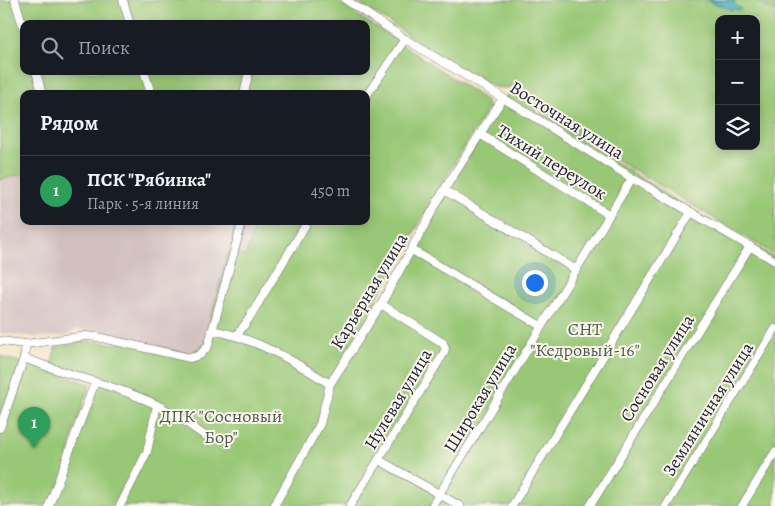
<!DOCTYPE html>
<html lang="ru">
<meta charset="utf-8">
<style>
:root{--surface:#171b24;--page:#242831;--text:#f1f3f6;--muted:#9ea1a6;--line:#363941;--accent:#ea580c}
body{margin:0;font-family:Alegreya,serif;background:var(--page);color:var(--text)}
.controls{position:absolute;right:15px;top:15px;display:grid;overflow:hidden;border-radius:10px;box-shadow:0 2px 12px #0003}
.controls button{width:45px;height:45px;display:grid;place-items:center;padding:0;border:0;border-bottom:1px solid var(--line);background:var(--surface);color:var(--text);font:25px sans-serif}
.you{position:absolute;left:534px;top:282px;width:18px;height:18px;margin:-12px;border:4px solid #fff;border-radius:50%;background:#1a73e8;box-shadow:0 0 0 8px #1a73e833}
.badge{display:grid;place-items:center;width:32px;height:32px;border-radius:50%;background:var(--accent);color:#fff;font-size:16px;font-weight:700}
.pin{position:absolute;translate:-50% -41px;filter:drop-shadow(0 1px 2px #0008)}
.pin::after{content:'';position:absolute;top:26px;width:18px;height:15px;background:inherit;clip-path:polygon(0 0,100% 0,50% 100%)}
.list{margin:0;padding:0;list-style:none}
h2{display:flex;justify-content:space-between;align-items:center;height:65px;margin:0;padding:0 20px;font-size:21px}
h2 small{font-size:16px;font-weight:400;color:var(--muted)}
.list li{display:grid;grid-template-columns:32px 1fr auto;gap:15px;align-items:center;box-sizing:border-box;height:70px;padding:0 20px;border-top:1px solid var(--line)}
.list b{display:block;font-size:19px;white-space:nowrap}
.list p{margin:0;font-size:16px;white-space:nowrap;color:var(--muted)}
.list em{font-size:16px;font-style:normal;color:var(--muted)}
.icon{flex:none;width:28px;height:28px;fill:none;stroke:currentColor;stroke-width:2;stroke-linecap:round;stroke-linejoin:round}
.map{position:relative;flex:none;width:775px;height:506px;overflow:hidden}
.search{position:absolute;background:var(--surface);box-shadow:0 2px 12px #0003;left:20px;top:20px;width:350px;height:55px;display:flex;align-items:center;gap:12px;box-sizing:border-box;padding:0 18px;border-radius:10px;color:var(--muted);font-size:19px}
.panel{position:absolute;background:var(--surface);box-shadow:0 2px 12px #0003;left:20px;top:90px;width:350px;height:135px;border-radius:10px}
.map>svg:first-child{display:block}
.industrial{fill:#d2bfc0}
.green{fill:#98c775;stroke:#5d7458;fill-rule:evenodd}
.forest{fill:#7aac66;stroke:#4e6750}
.water{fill:#3aaab6;stroke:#2e6678}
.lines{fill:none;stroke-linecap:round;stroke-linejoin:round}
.minor-casing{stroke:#6b666c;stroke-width:9}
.minor{stroke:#fff;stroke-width:8}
.labels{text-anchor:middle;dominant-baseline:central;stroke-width:4;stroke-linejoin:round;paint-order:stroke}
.street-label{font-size:18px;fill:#22223b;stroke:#fbf7ec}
.park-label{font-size:18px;fill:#4b5c4f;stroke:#fbf7ec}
</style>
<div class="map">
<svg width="775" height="506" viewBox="0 0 775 506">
<rect width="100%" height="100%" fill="#fbf7ec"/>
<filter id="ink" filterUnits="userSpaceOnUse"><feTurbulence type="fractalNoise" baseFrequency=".02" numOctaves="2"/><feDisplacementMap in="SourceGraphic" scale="10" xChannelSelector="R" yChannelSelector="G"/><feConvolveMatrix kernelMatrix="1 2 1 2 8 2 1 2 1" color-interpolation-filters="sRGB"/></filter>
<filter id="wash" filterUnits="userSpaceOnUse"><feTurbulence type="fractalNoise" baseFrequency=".0096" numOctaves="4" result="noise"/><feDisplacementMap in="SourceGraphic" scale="20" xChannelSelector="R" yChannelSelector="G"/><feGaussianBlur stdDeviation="1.12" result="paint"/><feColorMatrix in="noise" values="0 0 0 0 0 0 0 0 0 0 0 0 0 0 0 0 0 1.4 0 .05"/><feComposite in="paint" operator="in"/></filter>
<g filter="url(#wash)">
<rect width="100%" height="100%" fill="#f3e3c8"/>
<path class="industrial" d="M24,173V221H256L246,257L228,253L204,344L190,354L77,329L66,336L37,337L0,333V180Z"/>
<path class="green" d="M0,0H335L487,101L488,109L444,180L373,305L382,310L441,202L506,96L516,87L537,99L535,112L690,209L775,258V506H0V356L90,384L75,427L65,472L83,426L99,380L52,366L55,348L88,341L118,344L121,338L190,354L204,344L228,253L246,256L256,221H366V94H24V173L0,180ZM24,24H366V71H24Z
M354,0H775V255L541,114L542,100L517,83L508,88L494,87L416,42L404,32ZM719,19H756V146H719Z"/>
<path class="forest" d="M754,0H775V12Z"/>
<path class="water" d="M706,0H734L736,6L740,7L741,10L739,11L735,9L731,10Z"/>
</g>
<g filter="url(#ink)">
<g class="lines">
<g class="minor-casing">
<path id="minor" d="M15,0L24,30
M123,0L130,24
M346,0L405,39L503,98L632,178L775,261
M36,71L42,94
M144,71L151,94
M244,94L249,71
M366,99L367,95L405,39
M480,134L608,214
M444,190L575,269
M412,250L541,326
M212,330C257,339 292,360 330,384
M237,335L248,320L308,221
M0,341L26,344L86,336L97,337L190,358L200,355L208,346L241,226
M24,358C69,376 116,385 159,406C175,414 189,425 204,435
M0,428L24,358L26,344
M379,460L460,506
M49,506L95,382
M120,506L147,452L157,405
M274,506L320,424L330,384L381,304L444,190L503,98
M350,506L444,353L445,348L443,343L381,304
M432,506L632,178
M512,506L691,212
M590,506L750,246
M666,506L775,329
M742,506L775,452"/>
</g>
<use href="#minor" class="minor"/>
</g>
</g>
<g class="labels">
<g class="street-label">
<text transform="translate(567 120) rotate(32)">Восточная улица</text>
<text transform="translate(552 162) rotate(32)">Тихий переулок</text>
<text transform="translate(369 291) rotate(-59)">Карьерная улица</text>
<text transform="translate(657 368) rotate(-58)">Сосновая улица</text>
<text transform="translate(480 398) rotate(-59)">Широкая улица</text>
<text transform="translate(398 399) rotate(-59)">Нулевая улица</text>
<text transform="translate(708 409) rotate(-58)">Земляничная улица</text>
</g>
<g class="park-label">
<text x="585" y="329">СНТ<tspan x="585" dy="21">"Кедровый-16"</tspan></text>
<text x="221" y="416">ДПК "Сосновый<tspan x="221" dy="21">Бор"</tspan></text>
</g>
</g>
</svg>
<div class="controls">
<button>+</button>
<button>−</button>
<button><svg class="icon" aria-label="layers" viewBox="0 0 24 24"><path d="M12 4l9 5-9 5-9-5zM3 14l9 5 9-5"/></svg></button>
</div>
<div class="you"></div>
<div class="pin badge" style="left:34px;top:448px;background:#2e9e5b">1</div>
<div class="search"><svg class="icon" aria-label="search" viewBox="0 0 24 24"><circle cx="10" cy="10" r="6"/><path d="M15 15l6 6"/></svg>Поиск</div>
<section class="panel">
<h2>Рядом<small></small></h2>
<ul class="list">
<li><span class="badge" style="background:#2e9e5b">1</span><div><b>ПСК &quot;Рябинка&quot;</b><p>Парк · 5-я линия</p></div><em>450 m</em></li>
</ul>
</section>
</div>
